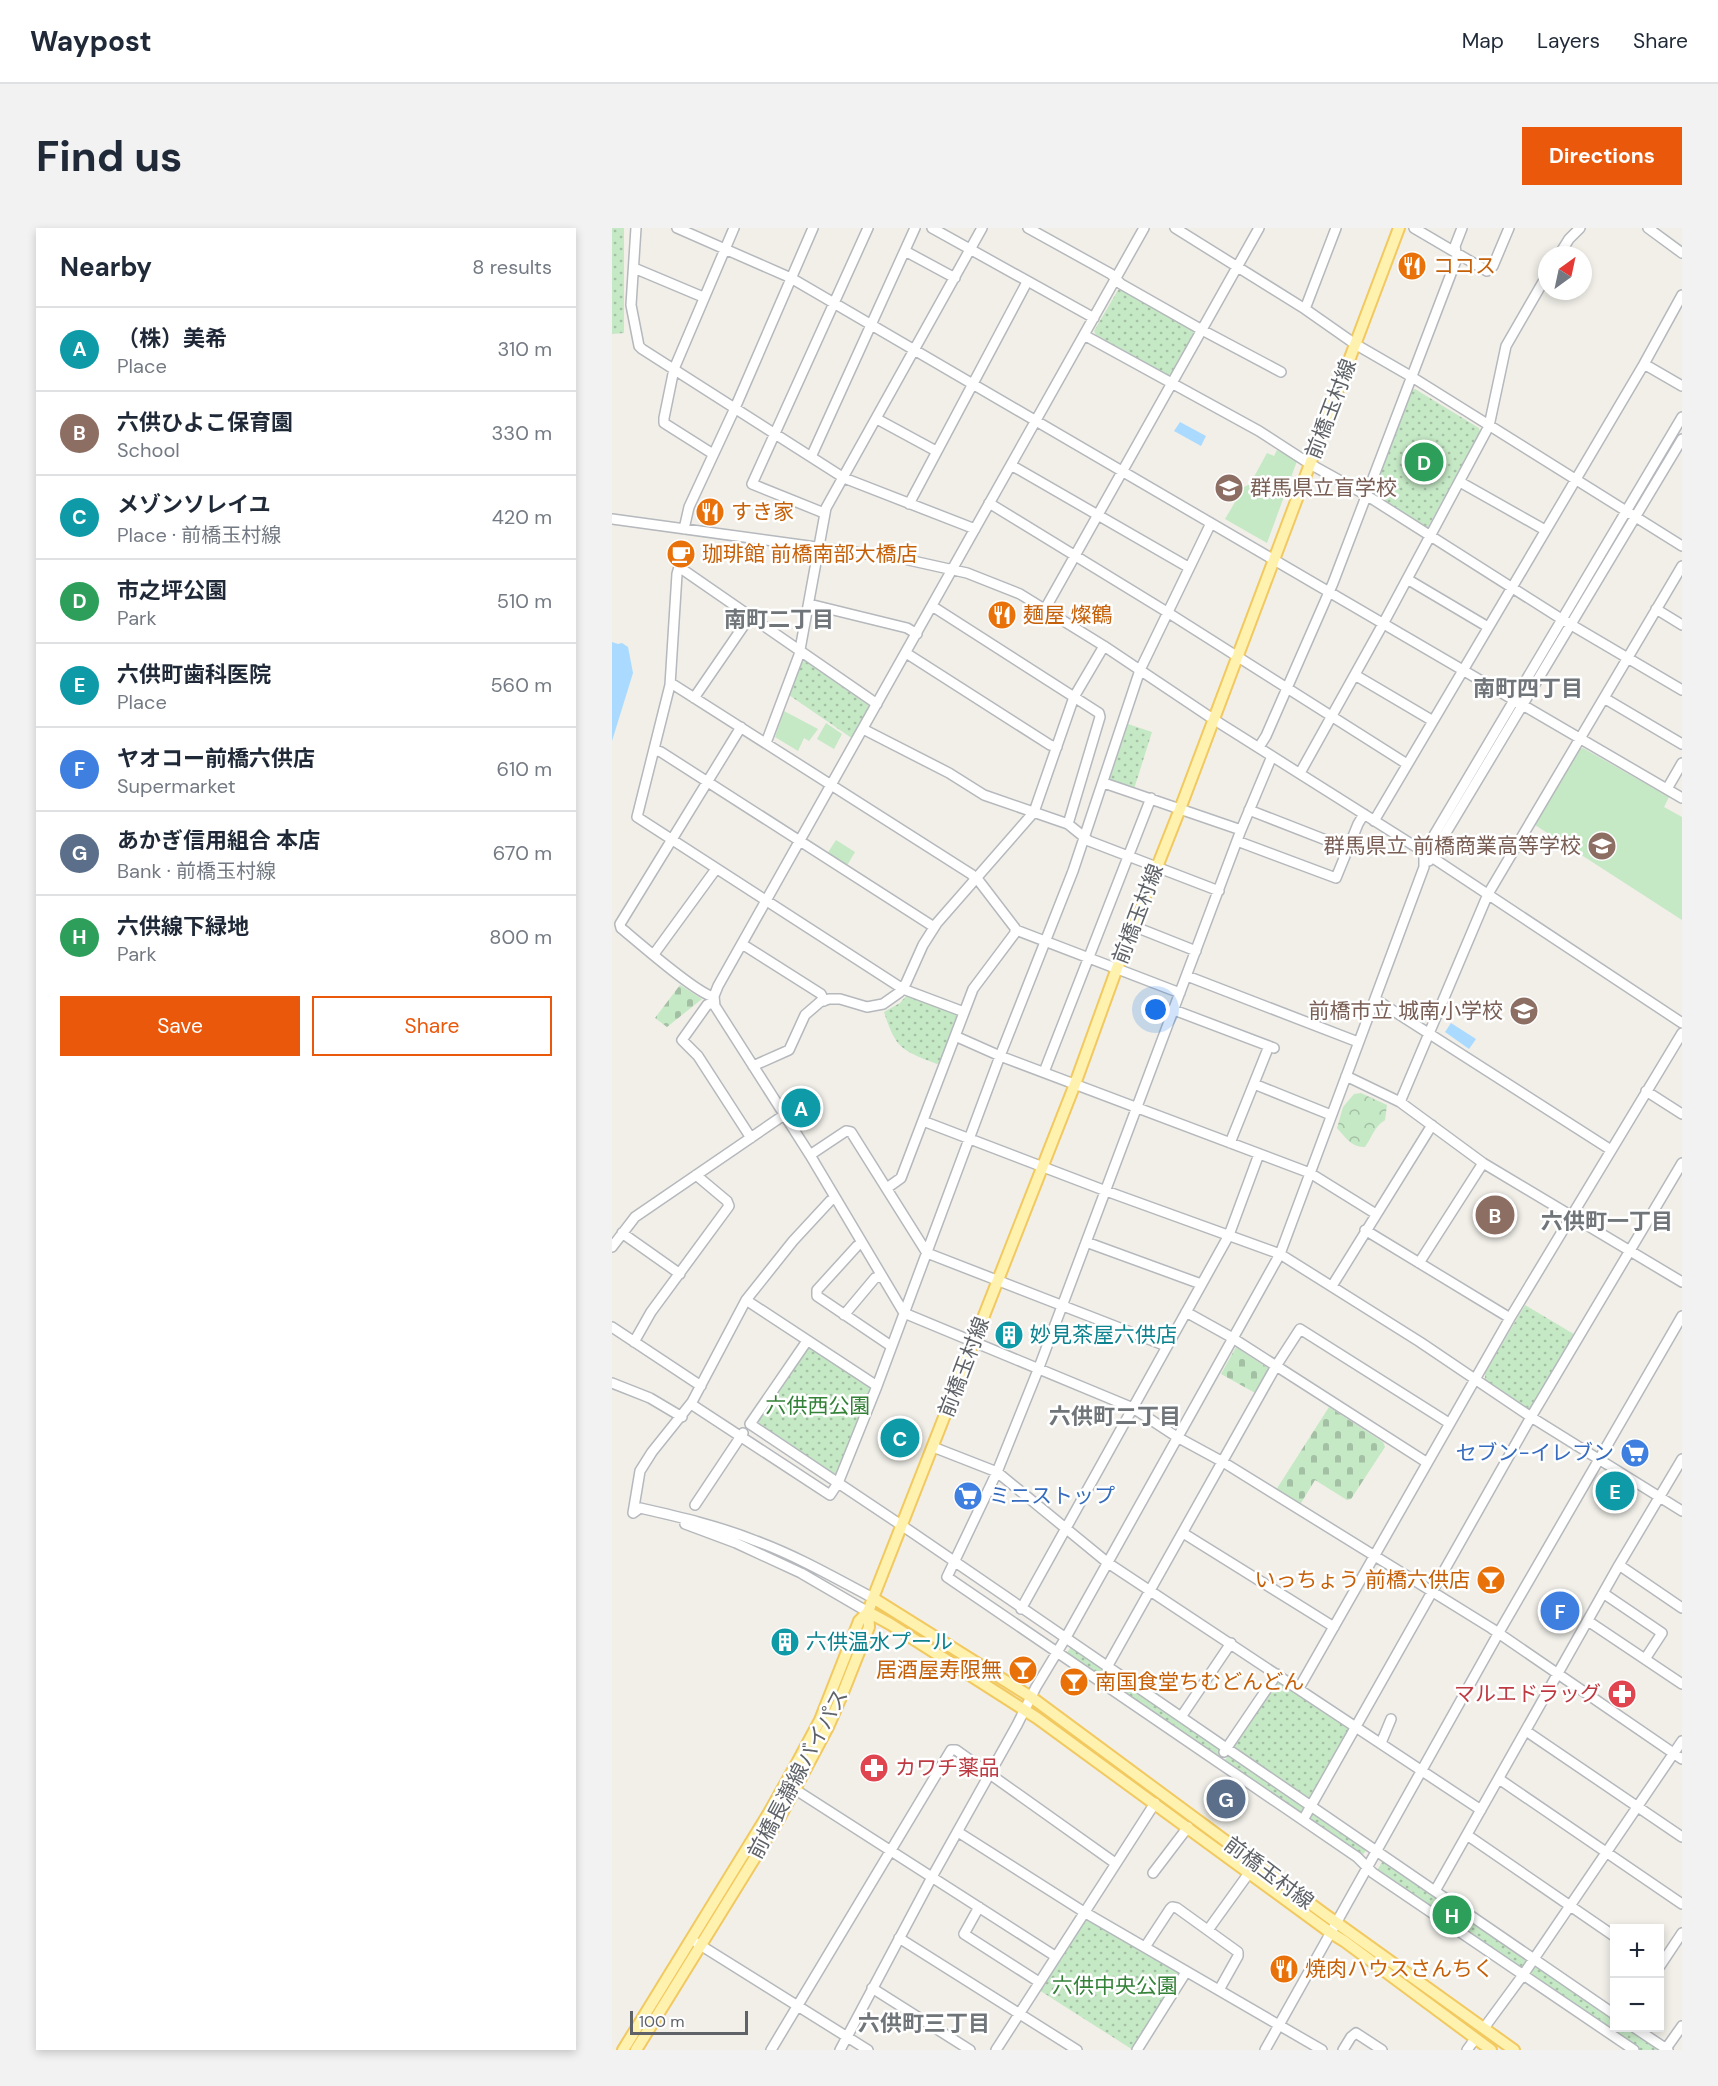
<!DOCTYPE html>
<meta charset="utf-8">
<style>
:root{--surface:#fff;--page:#f2f2f3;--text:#1f2937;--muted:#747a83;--line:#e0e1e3;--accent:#ea580c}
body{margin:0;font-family:"DM Sans","Noto Sans JP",sans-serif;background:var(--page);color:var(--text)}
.controls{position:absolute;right:18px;bottom:18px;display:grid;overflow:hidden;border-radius:0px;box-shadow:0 3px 9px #0003}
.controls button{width:54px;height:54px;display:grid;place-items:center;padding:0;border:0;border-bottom:2px solid var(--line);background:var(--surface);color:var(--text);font:30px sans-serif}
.compass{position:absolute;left:926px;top:18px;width:54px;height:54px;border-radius:50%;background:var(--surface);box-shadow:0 3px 9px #0003;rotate:33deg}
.scale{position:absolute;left:18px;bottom:15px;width:118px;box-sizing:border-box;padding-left:6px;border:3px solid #5f6368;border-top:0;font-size:16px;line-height:21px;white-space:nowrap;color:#5f6368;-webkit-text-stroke:4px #fff;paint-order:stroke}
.you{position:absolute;left:544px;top:782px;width:21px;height:21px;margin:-15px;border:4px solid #fff;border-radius:50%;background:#1a73e8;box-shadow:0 0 0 9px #1a73e833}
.badge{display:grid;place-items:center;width:39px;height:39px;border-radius:50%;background:var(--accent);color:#fff;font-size:20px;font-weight:700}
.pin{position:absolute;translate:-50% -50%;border:3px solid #fff;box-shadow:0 2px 6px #0006}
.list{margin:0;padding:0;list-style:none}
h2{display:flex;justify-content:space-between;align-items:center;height:78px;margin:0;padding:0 24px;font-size:26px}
h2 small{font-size:20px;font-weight:400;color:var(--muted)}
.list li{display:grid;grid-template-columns:39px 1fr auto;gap:18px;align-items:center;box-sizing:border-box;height:84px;padding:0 24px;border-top:2px solid var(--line)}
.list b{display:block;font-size:22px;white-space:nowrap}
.list p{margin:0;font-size:20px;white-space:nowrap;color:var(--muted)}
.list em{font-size:20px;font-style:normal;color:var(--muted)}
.actions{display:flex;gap:12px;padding:18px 24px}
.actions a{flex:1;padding:14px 0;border:2px solid var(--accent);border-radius:0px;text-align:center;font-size:21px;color:var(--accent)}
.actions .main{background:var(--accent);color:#fff}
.map{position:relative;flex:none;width:1070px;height:1822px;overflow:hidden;border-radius:0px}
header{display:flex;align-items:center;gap:36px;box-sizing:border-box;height:84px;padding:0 30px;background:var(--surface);border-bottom:2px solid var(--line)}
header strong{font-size:28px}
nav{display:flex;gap:33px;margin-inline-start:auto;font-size:21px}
.intro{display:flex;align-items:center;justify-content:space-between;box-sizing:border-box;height:144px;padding:0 36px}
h1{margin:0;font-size:42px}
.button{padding:15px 27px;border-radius:0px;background:var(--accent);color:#fff;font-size:21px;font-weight:700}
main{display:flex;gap:36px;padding:0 36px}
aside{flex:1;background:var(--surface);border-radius:0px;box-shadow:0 3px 9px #0003}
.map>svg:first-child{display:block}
.forest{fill:url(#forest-crowns)}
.cemetery{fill:url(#cemetery-stones)}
.park{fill:url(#park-dots)}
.garden{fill:#c5e8c5}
.water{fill:#aadaff}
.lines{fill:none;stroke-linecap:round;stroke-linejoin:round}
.minor-casing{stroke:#b5b8bc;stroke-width:12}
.major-casing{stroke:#f2c960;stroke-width:14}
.minor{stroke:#fff;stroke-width:9}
.major{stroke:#fff2af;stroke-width:10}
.labels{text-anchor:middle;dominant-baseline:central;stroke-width:5;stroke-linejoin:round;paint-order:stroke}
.food-label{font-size:21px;fill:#c56008;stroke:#fff;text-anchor:start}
.street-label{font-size:21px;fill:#5f6368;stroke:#fff}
.education-label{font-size:21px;fill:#785e54;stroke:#fff;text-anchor:end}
.culture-label{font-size:21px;fill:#0d838f;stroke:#fff;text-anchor:start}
.park-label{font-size:21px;fill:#348238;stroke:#fff}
.shop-label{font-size:21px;fill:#366cbe;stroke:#fff;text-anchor:end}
.health-label{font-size:21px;fill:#be3a42;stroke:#fff;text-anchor:end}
.neighbourhood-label{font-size:22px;font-weight:bold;fill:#70757a;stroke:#fff}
</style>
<header>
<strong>Waypost</strong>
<nav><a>Map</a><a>Layers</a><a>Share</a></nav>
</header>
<div class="intro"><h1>Find us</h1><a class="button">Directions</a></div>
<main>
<aside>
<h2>Nearby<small>8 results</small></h2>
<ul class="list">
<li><span class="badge" style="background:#0f9aa8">A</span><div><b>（株）美希</b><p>Place</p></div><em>310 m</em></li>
<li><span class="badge" style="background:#8d6e63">B</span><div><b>六供ひよこ保育園</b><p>School</p></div><em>330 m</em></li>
<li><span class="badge" style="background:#0f9aa8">C</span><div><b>メゾンソレイユ</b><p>Place · 前橋玉村線</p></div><em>420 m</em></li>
<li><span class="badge" style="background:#2e9e5b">D</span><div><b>市之坪公園</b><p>Park</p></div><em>510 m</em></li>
<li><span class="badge" style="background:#0f9aa8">E</span><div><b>六供町歯科医院</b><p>Place</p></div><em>560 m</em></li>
<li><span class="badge" style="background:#3f7fe0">F</span><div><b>ヤオコー前橋六供店</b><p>Supermarket</p></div><em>610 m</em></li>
<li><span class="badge" style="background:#5c6f8a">G</span><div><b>あかぎ信用組合 本店</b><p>Bank · 前橋玉村線</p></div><em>670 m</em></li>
<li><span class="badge" style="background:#2e9e5b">H</span><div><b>六供線下緑地</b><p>Park</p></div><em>800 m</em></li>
</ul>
<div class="actions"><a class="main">Save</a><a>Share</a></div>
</aside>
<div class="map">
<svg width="1070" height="1822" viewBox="0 0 1070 1822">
<defs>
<pattern id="forest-crowns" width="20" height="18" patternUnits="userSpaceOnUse" patternTransform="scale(1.5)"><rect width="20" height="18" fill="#c5e8c5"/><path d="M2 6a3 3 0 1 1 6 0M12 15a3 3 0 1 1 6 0" fill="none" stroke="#a3c0a4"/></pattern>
<pattern id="cemetery-stones" width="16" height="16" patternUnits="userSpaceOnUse" patternTransform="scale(1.5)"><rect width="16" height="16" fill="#c5e8c5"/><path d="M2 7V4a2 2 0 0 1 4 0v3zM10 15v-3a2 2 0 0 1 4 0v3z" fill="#a3c0a4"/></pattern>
<pattern id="park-dots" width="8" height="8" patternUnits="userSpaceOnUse" patternTransform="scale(1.5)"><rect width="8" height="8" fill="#c5e8c5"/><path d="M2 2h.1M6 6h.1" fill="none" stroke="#a3c0a4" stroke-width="1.8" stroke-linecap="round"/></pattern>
</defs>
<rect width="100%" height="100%" fill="#f1efe8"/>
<path class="forest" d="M749,865L775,877L773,892C761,900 761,908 753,919C740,920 733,909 725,900L731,879L742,866Z"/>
<path class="cemetery" d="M68,757L90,771L55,799L43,790Z
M624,1119L656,1140V1145L645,1166L609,1146Z
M717,1179L771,1214L773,1219L739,1271L735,1272L703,1252L689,1275L686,1276L664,1262Z"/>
<path class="park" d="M0,0H12V105L0,106Z
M506,62H511L581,102L582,106L561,146L556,147L484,107L482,103Z
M803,161L867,200L868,204L816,299L812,300L762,269L760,265L800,162Z
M193,433L256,477L258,481L241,511L177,467L189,434Z
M516,496L540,504L522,561L497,553Z
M296,766L345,785L346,788L329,834L325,836C289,822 284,821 272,784L288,775Z
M913,1077L965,1108L922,1181L918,1182L873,1153V1145Z
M194,1119H199L257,1158L258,1163L227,1244L222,1246L147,1195L146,1190Z
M459,1419L609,1521L607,1528H604L454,1426Z
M664,1455H669L736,1500L737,1505L700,1570L696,1572L622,1521V1517Z
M616,1528L693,1579L695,1581L691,1586H687L614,1535L613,1532Z
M701,1585L755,1621L750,1628L700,1594L699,1590Z
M771,1632L915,1731L912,1740L908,1741L765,1643Z
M477,1691L565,1743L567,1747L521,1822L427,1762L472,1692Z
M922,1738H926L1002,1790V1800H1016L1045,1819L1044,1822H1028L919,1749V1745Z"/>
<path class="garden" d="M665,222L685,233L655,315L613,291L632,259L638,256L655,225L662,228Z
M172,483L206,501L197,513L192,510L186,523L163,509Z
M214,495L230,506L222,521L205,511Z
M971,520L1057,569L1052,579L1070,589V692L923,597L968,521Z
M224,612L243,624L233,641L213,629Z"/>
<path class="water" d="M568,194L594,208L589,218L562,203Z
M0,414L6,416L10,415L16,419L21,445L0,513Z
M839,795L864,811L857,821L833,804Z"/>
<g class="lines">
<g class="minor-casing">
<path id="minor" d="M24,0L19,77L27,118L30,121L232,250L363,301
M65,0L179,50L1070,570
M320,0L482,90
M416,0L499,46L509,56L590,102L669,144
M532,0L106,758L102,768L103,778L198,927L292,1085L521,1180L565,1209L611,1234L879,1400L1070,1531
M563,0L693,81L743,116L800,149L1070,318
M802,0L875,43L881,38L897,0
M1036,0L1070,25
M293,23L343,50
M947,27L957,11L968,0
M22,40L91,69
M693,81L724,0
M472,107L647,203L698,236L754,267L951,392L1070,462
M1032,136L1070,158
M265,191L324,223
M101,226L52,195V190L62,141L122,0
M199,229L303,0
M399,237L576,339
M848,254L933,302
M377,275L555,384L795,536
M297,276L415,54
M212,285L140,256L256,0
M0,291L292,331L355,345L408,366L492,418L601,491L812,624L1070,795
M72,301L77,279L123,180L201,0
M795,351L876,399
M197,376L295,400L305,406
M320,378L487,485L488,489L456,596
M433,381L647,0
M1044,381L1070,397
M294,425L438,517L445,519
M743,447L821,493
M58,457H62L359,646L367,653L403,700V705L361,761L289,950L275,960
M82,470L139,387
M992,470L1070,516
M265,476L67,339L65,346L58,457L25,589L291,761L352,784
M251,501L337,545L372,567L456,596L477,613L607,663
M154,515L187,427L214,280L370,0
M647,519L654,508L721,355L845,30L843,18L850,0
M43,522L49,524L322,699
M660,528L629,602L426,1142L385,1244L335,1349L745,1629L761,1645L1022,1822
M688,545L771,396L877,198L894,118L935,47
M492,555L629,602
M1055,561L1070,535
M637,582L737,621
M762,593L1032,136L1070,67
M625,613L724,650L746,596L752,586
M817,633L1070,211
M521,698L584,723
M404,702L568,765
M130,716L209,766L212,773
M42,726L104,641
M575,748L746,814
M102,769C85,766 26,714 9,700L8,696L129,499
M763,771L999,922
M102,774L95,777L70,812L86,828L139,910
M562,782L662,820
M343,808L388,828L698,945L764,986
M141,838L177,822L193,787L208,774L217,771H228L255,779L271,776L288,764L294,755L311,717L325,695L422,584L462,469L492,418
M432,844L539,570
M734,848L788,874L871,935L1070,1054
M642,856L719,887
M1034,863L1070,886
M788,874L876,666L1070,338
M311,893L494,963L668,1026L808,1114L919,1189L1070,1283
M618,915L657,818
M198,927L234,903L239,904L315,1025L549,1116
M753,1002L898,1090
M10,1005L68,1046
M474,1014L589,1056
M250,1015L245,1018L205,1062V1068L279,1118
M0,1019L23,989L172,887
M807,1035L871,935
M720,1058L820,897
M134,1072L265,1158
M574,1084L619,1109L814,1234
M232,1087L263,1050L269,1048
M0,1099L89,1158
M195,1113L138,1196L301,1305L1002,1786
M22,1114L39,1084L117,978L115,973L84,947
M0,1155L38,1170L70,1189
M79,1176L218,1267L226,1255L265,1158L388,828L461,643L528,442L599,295
M321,1219L385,1244L496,1335L869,1582
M83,1277L131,1205
M21,1285L28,1243L40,1224L80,1174L134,1072L181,1013L218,973L223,970
M21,1285L28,1280C68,1289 107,1298 144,1313C185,1328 223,1350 261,1370
M73,1296L124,1315L189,1345L256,1384
M571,1305L722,1399
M1007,1337L1070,1380
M991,1365L1050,1405L1033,1431
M409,1381L617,1007L647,926
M976,1393L1070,1456
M495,1439L664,1138L688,1101L837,1195
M687,1460L898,1090L1070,805
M569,1489L619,1415
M914,1503L1070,1609
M769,1515L779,1491
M612,1524L665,1446
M887,1551L1070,1676
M173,1555L443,1728
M691,1592L919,1189L1070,935
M346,1604L472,1684L710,1822
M855,1607L1002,1708
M541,1645L576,1599
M823,1663L1007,1337L1070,1231
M367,1679L352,1706L427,1754
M596,1702L637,1645
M287,1710L465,1822
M85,1715L256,1822
M533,1719L558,1681L560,1679L565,1680L626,1724V1728L607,1762
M1048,1738L1070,1705
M260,1760L358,1822
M872,1800L911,1747L1070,1513
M1023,1800L1056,1822
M159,1822L339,1522H344L503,1635
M228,1822L320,1649L405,1497L424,1459L453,1411L668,1026L812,639V624L1070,189
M384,1822L543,1575
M525,1822L574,1744
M653,1822L890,1399L1070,1088
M731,1822L739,1809L744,1805L770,1822
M855,1822L863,1811
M1053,1822L1070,1798"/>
</g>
<g class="major-casing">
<path id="major" d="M261,1370L419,1469L711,1685L902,1822
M256,1384L278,1396L425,1490L719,1705L732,1713L879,1822
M11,1822L158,1583L185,1535L208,1492L247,1393L256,1384
M24,1822L168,1589L183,1561L216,1499L230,1467L257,1399L256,1384L261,1370L463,856L505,740L568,581L787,0"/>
</g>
<use href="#minor" class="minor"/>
<use href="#major" class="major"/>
</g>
<defs>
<g id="restaurant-disc" transform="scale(1.5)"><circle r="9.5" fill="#e8710a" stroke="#fff"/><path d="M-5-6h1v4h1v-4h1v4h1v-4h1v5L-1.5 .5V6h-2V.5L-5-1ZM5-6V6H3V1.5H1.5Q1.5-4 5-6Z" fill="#fff"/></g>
<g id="school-disc" transform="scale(1.5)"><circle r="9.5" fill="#8d6e63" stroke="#fff"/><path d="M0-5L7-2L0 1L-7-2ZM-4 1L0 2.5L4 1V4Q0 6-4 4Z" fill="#fff"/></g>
<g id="cafe-disc" transform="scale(1.5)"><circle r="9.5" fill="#e8710a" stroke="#fff"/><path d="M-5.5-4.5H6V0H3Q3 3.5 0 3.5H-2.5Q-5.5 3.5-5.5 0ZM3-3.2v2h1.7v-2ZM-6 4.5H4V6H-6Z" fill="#fff"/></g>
<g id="building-disc" transform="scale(1.5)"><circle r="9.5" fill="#0f9aa8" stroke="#fff"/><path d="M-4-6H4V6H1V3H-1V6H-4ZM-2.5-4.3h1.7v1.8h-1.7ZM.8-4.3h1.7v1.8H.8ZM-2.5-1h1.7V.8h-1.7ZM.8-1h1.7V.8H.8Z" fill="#fff"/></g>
<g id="supermarket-disc" transform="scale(1.5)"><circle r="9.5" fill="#3f7fe0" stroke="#fff"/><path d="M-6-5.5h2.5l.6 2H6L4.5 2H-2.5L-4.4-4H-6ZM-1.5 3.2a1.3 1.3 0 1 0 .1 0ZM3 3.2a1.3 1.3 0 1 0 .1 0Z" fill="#fff"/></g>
<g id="bar-disc" transform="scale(1.5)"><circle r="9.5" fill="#e8710a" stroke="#fff"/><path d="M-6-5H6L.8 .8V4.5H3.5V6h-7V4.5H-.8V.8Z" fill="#fff"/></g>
<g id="pharmacy-disc" transform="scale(1.5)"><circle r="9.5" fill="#e0444e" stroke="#fff"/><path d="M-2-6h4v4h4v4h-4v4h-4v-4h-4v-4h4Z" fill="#fff"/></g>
</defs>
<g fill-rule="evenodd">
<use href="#restaurant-disc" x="800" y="38"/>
<use href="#school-disc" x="617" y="260"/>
<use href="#restaurant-disc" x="98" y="284"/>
<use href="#cafe-disc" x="69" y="326"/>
<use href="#restaurant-disc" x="390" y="387"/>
<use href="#school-disc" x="990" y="618"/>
<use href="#school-disc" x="912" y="783"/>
<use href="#building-disc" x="397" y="1107"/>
<use href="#supermarket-disc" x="1023" y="1225"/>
<use href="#supermarket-disc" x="356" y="1268"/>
<use href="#bar-disc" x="879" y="1352"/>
<use href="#building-disc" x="173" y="1414"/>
<use href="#bar-disc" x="411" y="1442"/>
<use href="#bar-disc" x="462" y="1454"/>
<use href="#pharmacy-disc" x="1010" y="1466"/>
<use href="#pharmacy-disc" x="262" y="1540"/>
<use href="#restaurant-disc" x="672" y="1741"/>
</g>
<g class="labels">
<g class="food-label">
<text x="821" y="38">ココス</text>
<text x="119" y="284">すき家</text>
<text x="90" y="326">珈琲館 前橋南部大橋店</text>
<text x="411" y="387">麺屋 燦鶴</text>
<text x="858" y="1352" text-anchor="end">いっちょう 前橋六供店</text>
<text x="390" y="1442" text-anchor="end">居酒屋寿限無</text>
<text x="483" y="1454">南国食堂ちむどんどん</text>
<text x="693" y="1741">焼肉ハウスさんちく</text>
</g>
<g class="street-label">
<text transform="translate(719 181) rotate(-69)">前橋玉村線</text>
<text transform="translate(526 686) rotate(-69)">前橋玉村線</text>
<text transform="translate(352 1139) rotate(-69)">前橋玉村線</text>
<text transform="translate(186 1546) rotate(-62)">前橋長瀞線バイパス</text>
<text transform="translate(657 1645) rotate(37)">前橋玉村線</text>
</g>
<g class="education-label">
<text x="638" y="260" text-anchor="start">群馬県立盲学校</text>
<text x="969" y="618">群馬県立 前橋商業高等学校</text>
<text x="891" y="783">前橋市立 城南小学校</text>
</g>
<g class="culture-label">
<text x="418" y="1107">妙見茶屋六供店</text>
<text x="194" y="1414">六供温水プール</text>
</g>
<g class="park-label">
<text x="206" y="1178">六供西公園</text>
<text x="503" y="1758">六供中央公園</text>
</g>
<g class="shop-label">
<text x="1002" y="1225">セブン-イレブン</text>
<text x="377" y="1268" text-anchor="start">ミニストップ</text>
</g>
<g class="health-label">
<text x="989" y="1466">マルエドラッグ</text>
<text x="283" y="1540" text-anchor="start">カワチ薬品</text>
</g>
<g class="neighbourhood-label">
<text x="167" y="391">南町二丁目</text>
<text x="916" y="460">南町四丁目</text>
<text x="995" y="993">六供町一丁目</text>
<text x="503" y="1188">六供町二丁目</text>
<text x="312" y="1795">六供町三丁目</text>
</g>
</g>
</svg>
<div class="controls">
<button>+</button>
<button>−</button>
</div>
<svg class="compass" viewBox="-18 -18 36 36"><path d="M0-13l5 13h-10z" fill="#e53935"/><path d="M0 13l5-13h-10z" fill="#747a83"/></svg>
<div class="scale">100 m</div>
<div class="you"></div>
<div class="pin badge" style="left:189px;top:880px;background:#0f9aa8">A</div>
<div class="pin badge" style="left:883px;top:987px;background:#8d6e63">B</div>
<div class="pin badge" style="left:288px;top:1210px;background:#0f9aa8">C</div>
<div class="pin badge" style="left:812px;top:234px;background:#2e9e5b">D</div>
<div class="pin badge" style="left:1003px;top:1263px;background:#0f9aa8">E</div>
<div class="pin badge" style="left:948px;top:1383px;background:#3f7fe0">F</div>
<div class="pin badge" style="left:614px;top:1571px;background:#5c6f8a">G</div>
<div class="pin badge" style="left:840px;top:1687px;background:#2e9e5b">H</div>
</div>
</main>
